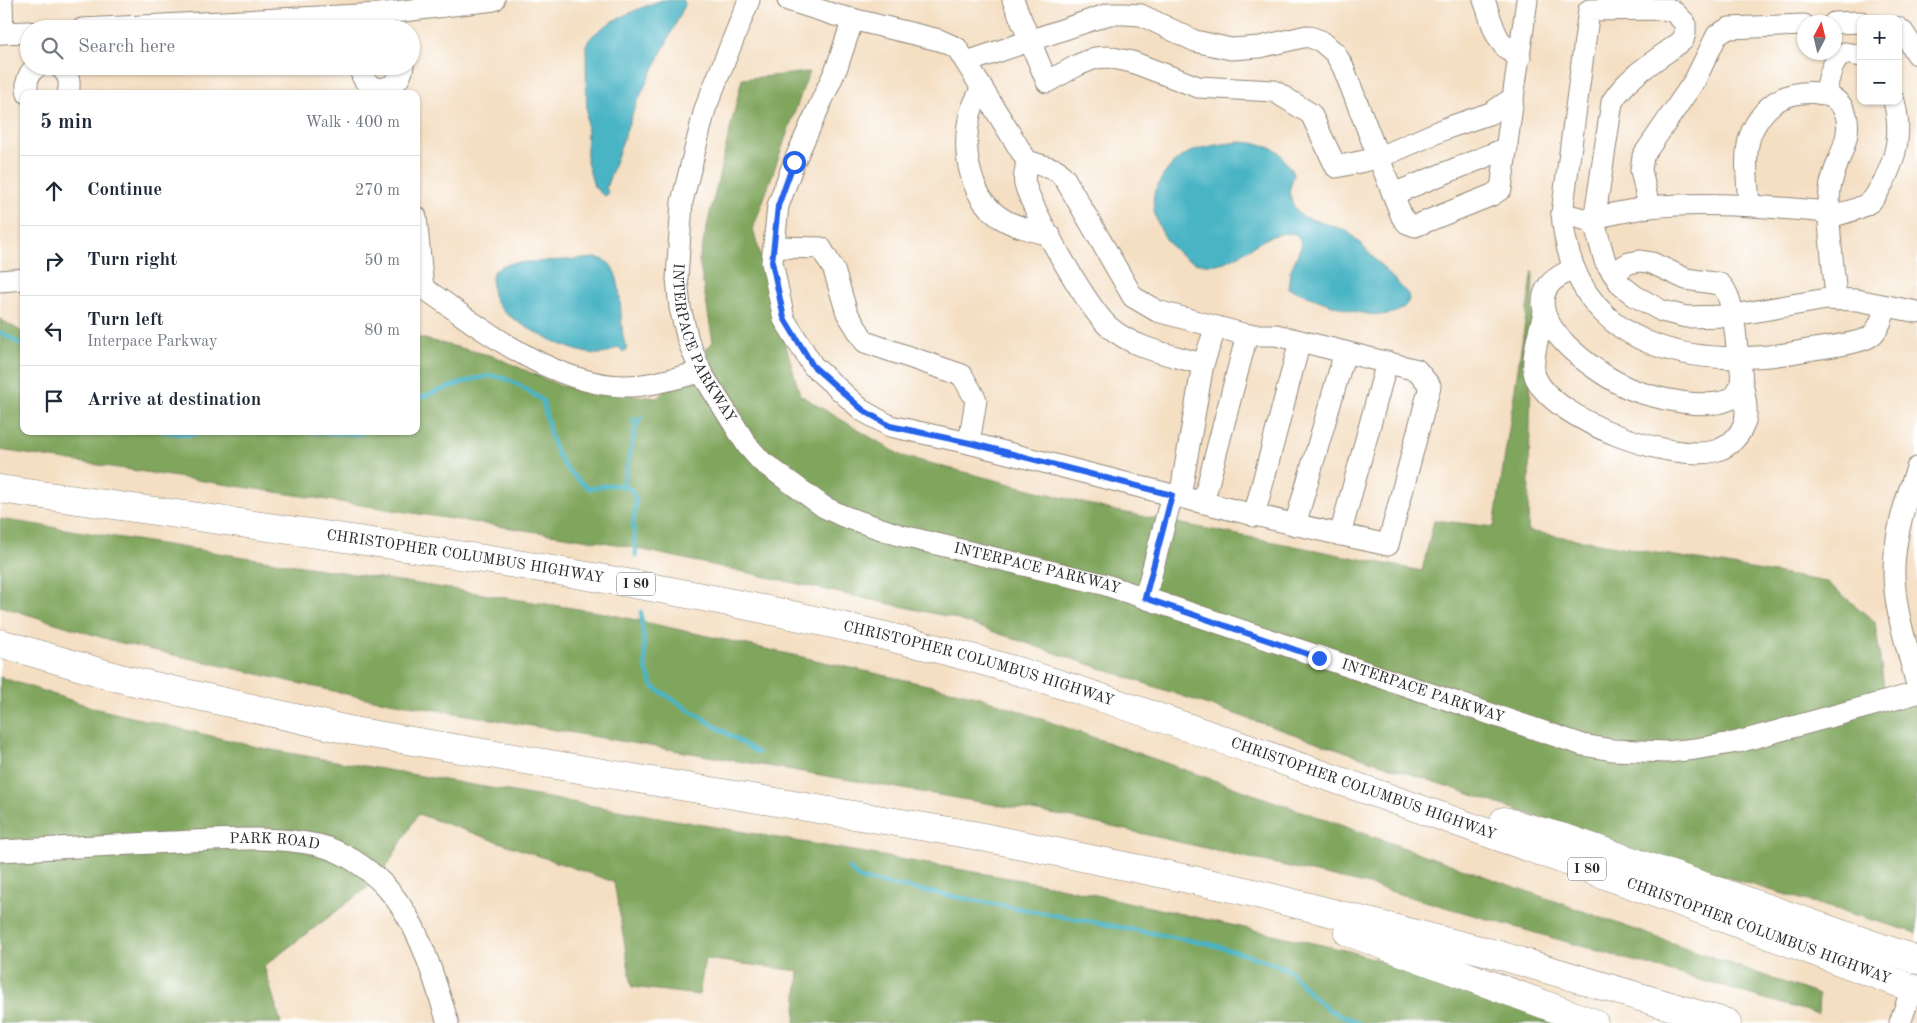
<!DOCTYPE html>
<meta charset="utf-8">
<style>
:root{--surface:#fff;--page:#f2f2f3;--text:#1f2937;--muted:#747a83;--line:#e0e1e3}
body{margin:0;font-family:"Old Standard TT",serif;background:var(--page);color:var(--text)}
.controls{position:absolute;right:15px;top:15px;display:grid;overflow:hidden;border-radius:10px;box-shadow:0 1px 4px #0004}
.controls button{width:45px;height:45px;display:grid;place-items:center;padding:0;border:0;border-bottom:1px solid var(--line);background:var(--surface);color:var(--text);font:25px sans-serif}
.compass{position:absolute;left:1797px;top:15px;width:45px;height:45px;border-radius:50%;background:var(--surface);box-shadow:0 1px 4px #0004;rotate:7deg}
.stop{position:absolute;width:15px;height:15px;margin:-11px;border:4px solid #2563eb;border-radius:50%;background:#fff}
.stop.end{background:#2563eb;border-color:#fff;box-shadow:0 1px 5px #0008}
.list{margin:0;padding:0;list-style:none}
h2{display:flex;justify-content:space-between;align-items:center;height:65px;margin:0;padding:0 20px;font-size:21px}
h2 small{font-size:16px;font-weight:400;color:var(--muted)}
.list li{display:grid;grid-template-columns:32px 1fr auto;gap:15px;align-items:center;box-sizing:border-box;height:70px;padding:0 20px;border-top:1px solid var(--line)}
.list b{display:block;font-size:19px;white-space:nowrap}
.list p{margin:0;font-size:16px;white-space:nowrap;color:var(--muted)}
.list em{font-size:16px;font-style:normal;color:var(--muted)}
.icon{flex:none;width:28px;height:28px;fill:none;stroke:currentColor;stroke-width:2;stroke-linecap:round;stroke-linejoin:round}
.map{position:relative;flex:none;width:1917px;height:1023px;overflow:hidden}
.search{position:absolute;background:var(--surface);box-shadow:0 1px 4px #0004;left:20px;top:20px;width:400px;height:55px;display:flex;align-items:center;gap:12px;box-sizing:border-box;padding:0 18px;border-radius:28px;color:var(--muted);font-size:19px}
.panel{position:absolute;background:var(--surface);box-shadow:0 1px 4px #0004;left:20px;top:90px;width:400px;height:345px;border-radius:10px}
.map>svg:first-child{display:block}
.forest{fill:#80a65d;stroke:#566844}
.water{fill:#48b4c4;stroke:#3a7078}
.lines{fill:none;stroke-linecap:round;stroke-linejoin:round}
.stream{stroke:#48b4c4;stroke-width:4.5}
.minor-casing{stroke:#908577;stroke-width:23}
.highway-casing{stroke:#908577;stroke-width:29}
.minor{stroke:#fff;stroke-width:21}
.highway{stroke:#fff;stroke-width:28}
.route{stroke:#2563eb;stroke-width:6}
.labels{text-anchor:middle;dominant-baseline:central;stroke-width:5;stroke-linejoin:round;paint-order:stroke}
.shield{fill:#fff;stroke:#6b6b6b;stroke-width:1}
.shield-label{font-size:14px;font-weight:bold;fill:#2b2b2b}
.street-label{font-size:15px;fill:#2b2b2b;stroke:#fff}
</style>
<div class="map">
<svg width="1917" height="1023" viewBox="0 0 1917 1023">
<rect width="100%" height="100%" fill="#fff"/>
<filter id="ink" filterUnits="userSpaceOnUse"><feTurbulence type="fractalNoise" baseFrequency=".02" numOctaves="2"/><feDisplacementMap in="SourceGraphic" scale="10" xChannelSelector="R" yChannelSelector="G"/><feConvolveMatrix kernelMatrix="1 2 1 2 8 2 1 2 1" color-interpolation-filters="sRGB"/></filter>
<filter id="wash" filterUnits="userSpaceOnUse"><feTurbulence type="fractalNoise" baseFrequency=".0096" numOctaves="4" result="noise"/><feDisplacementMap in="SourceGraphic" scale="20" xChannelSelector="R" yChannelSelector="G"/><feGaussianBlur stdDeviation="1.12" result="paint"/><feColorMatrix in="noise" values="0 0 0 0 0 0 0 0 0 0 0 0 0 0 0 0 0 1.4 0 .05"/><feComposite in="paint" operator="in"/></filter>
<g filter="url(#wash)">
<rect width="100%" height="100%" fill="#f4dfc3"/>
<path class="forest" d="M809,72L753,229L800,395L902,456L1111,510L1422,571L1434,520L1494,527L1533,270L1528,531L1827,582L1875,622L1886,702L1917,697V933L1643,853L950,617L616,544L0,450V319L24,333V431H416V337L493,356L561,386L657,398L713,342L699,260L742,79Z
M0,519L604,613L977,696L1819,995L1818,1014L1365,884L1068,817L355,696L117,642L0,606Z
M0,677L98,709L266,749L1055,886L1349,951L1587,1023H795L799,971L705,959L699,995L632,987L614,882L418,814L379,879L264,966L281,1023H0Z"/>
<path class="water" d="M662,0H684L685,5L636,104L606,188L609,194L604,196L594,187L587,162L586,45C595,25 642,7 662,0Z
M1242,142L1261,144L1278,151L1294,174L1289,192L1293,205L1301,216L1346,230L1355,238L1408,294L1409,300C1392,335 1314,298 1288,288L1290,272L1302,244L1296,234C1255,226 1234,282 1187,259C1168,250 1147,213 1155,191C1159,181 1168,167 1177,160C1194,146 1221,144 1242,142Z
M597,258C630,261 615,327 627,349L623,352L619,347C613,350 607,354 601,354C575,356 523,328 503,311C492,301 490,286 493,272L501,266L513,263Z"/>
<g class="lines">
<path class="stream" d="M0,332L24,346
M416,399C435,393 471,377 491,376C509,376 529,391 543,401C552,442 553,464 590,489C606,485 617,482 632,490L636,503L633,524L636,556
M636,426L641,418
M161,431L190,435L209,431
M287,431L361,434L364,431
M623,485L636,426L633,419
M641,612L646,669L653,687L758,753
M849,868L860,879L1210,944L1270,962L1289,970L1312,996L1329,1010L1359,1023"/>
</g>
</g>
<g filter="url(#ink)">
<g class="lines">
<g class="minor-casing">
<g id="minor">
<path d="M2,0L3,33"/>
<path id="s1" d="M749,0L705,109L682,202L677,279L680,308L688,340L701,372L747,445L761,461L824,507L843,516L899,535L1103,584L1583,745L1612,750L1667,752L1695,749L1738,742L1917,693"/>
<path d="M788,0L835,15L939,40L957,48L1027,161L1057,170L1065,179L1133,297L1157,311L1247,335"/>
<path d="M1013,0L1047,82L1078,65L1095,58L1108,57L1132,62L1198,87L1274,91L1311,114L1336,167L1378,158L1447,128L1491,113L1513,98L1527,0"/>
<path d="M1484,0C1493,23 1495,47 1520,57"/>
<path d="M1834,23L1861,22"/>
<path d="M1898,28L1903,32L1917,54"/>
<path d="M82,29L379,14L494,0"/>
<path d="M0,33L29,32"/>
<path d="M967,62L1109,14H1124L1141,15L1195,41L1231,49L1260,47L1307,36L1321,41L1335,53L1343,67L1402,217L1407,223L1415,226L1492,195L1501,189L1513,98"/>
<path d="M58,66C69,73 71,82 68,94"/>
<path d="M360,66C362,96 399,96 403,66"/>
<path d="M982,87C978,96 972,106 970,115C961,152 970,202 1006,221C1019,228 1036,231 1050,235"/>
<path d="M28,94C25,82 28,72 38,66"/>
<path d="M1825,95C1829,80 1830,61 1845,53L1861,56"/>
<path d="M1027,161C1026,168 1023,178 1025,184C1034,214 1086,305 1108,326C1134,349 1171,355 1203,364L1216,327"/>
<path d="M1393,194L1507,148"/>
<path d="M1749,205C1748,185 1744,160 1749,140C1752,127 1763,111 1774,103C1793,89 1834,86 1845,112C1855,137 1833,164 1830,189C1826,223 1834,265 1836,300"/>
<path d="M1649,207C1710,201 1769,207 1830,212"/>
<path d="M1562,213L1594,222L1607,215L1649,207L1641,170L1643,156L1695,80L1717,35L1729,28L1804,25"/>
<path d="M416,217L423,288"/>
<path d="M1830,217C1843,213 1859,210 1870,202C1875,198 1879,189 1883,183C1897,156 1902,131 1894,101"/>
<path d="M774,245L778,206L794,162L837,67L853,19"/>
<path d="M1574,268C1566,273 1555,277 1549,285C1522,321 1594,371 1622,385C1643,397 1722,416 1737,393C1746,380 1739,362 1737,348C1735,331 1733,294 1720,284L1686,279L1652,263L1640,261L1629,263L1613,273"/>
<path d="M0,281L24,279"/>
<path d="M416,284C436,295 454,310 473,323C516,352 568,384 622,386C648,387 675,378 701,372"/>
<path d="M1886,307C1883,316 1880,327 1873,334C1865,344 1822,347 1808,350C1695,373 1572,350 1562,213L1589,10L1663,9L1673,11L1685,23V33L1683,40C1658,60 1629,74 1612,102L1594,222L1605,261L1621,285L1635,296L1662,311L1686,317L1728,316L1827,299L1857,300L1917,312"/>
<path d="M1544,313C1540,329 1530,362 1535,376C1552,420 1675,465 1718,450C1730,446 1740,435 1744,424C1749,412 1744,394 1742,382"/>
<path d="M969,443L890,426L863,411L813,366L784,319L772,262L774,245L779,247L821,248L834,270L847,313L865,342L962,375L976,400L969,443L1172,495"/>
<path d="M1917,468C1905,501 1894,537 1894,572C1894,610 1908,649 1917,685"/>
<path d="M1180,497L1203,364"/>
<path d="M1254,516L1300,341"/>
<path d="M1295,525L1345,352"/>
<path d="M1340,535L1387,362"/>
<path d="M1145,598L1172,495L1180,497C1249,514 1318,530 1388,545L1430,386L1417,370L1276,335H1247L1203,503"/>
<path id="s2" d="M0,851C57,848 114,845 171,842C219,840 271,835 318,845C343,851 368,868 385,886C420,923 433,976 448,1023"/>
<path d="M1900,1023L1912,988"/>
</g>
</g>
<g class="highway-casing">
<g id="highway">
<path id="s3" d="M0,489C310,534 621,570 926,646C1055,678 1180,725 1306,769C1511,840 1714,914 1917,990"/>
<path d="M0,643L123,679L353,731L973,835L1237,889L1492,953L1727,1023"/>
<path d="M1504,821L1568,839L1917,960"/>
<path d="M1348,932L1594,1023"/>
</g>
</g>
<use href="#minor" class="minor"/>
<use href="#highway" class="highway"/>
</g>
</g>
<g class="lines" filter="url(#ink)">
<path class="route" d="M794,162L778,206L772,262L784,318L813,366L863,410L890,426L970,443L1172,495L1145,598L1319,658"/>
</g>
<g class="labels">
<g class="shield">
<rect x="617" y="572.5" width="38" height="23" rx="4"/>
<rect x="1568" y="857.5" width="38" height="23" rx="4"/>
</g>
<g class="shield-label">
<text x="636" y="584">I 80</text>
<text x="1587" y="869">I 80</text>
</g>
<g class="street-label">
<text stroke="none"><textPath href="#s1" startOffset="360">INTERPACE PARKWAY</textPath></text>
<text stroke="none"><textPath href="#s3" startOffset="470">CHRISTOPHER COLUMBUS HIGHWAY</textPath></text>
<text stroke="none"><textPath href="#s1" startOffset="795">INTERPACE PARKWAY</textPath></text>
<text stroke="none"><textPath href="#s3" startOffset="995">CHRISTOPHER COLUMBUS HIGHWAY</textPath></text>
<text stroke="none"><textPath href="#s1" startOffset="1200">INTERPACE PARKWAY</textPath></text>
<text stroke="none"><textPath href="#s3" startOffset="1400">CHRISTOPHER COLUMBUS HIGHWAY</textPath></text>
<text stroke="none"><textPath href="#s2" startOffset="275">PARK ROAD</textPath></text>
<text stroke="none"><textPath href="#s3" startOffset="1820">CHRISTOPHER COLUMBUS HIGHWAY</textPath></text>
</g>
</g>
</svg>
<div class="controls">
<button>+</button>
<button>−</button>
</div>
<svg class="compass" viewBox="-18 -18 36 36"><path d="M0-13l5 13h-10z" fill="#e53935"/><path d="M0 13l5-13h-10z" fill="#747a83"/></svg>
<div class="stop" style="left:794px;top:162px"></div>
<div class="stop end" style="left:1319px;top:658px"></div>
<div class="search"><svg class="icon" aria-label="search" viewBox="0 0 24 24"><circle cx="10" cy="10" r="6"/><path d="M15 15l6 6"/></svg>Search here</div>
<section class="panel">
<h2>5 min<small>Walk · 400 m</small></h2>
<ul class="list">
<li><svg class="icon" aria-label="ahead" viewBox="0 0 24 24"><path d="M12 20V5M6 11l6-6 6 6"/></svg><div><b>Continue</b></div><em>270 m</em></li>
<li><svg class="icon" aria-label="right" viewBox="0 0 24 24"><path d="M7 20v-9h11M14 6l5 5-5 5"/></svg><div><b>Turn right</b></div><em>50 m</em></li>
<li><svg class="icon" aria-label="left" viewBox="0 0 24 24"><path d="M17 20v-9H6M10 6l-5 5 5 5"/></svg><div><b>Turn left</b><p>Interpace Parkway</p></div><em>80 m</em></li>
<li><svg class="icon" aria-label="arrive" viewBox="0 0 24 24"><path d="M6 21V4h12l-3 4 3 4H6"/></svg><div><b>Arrive at destination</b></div></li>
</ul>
</section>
</div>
